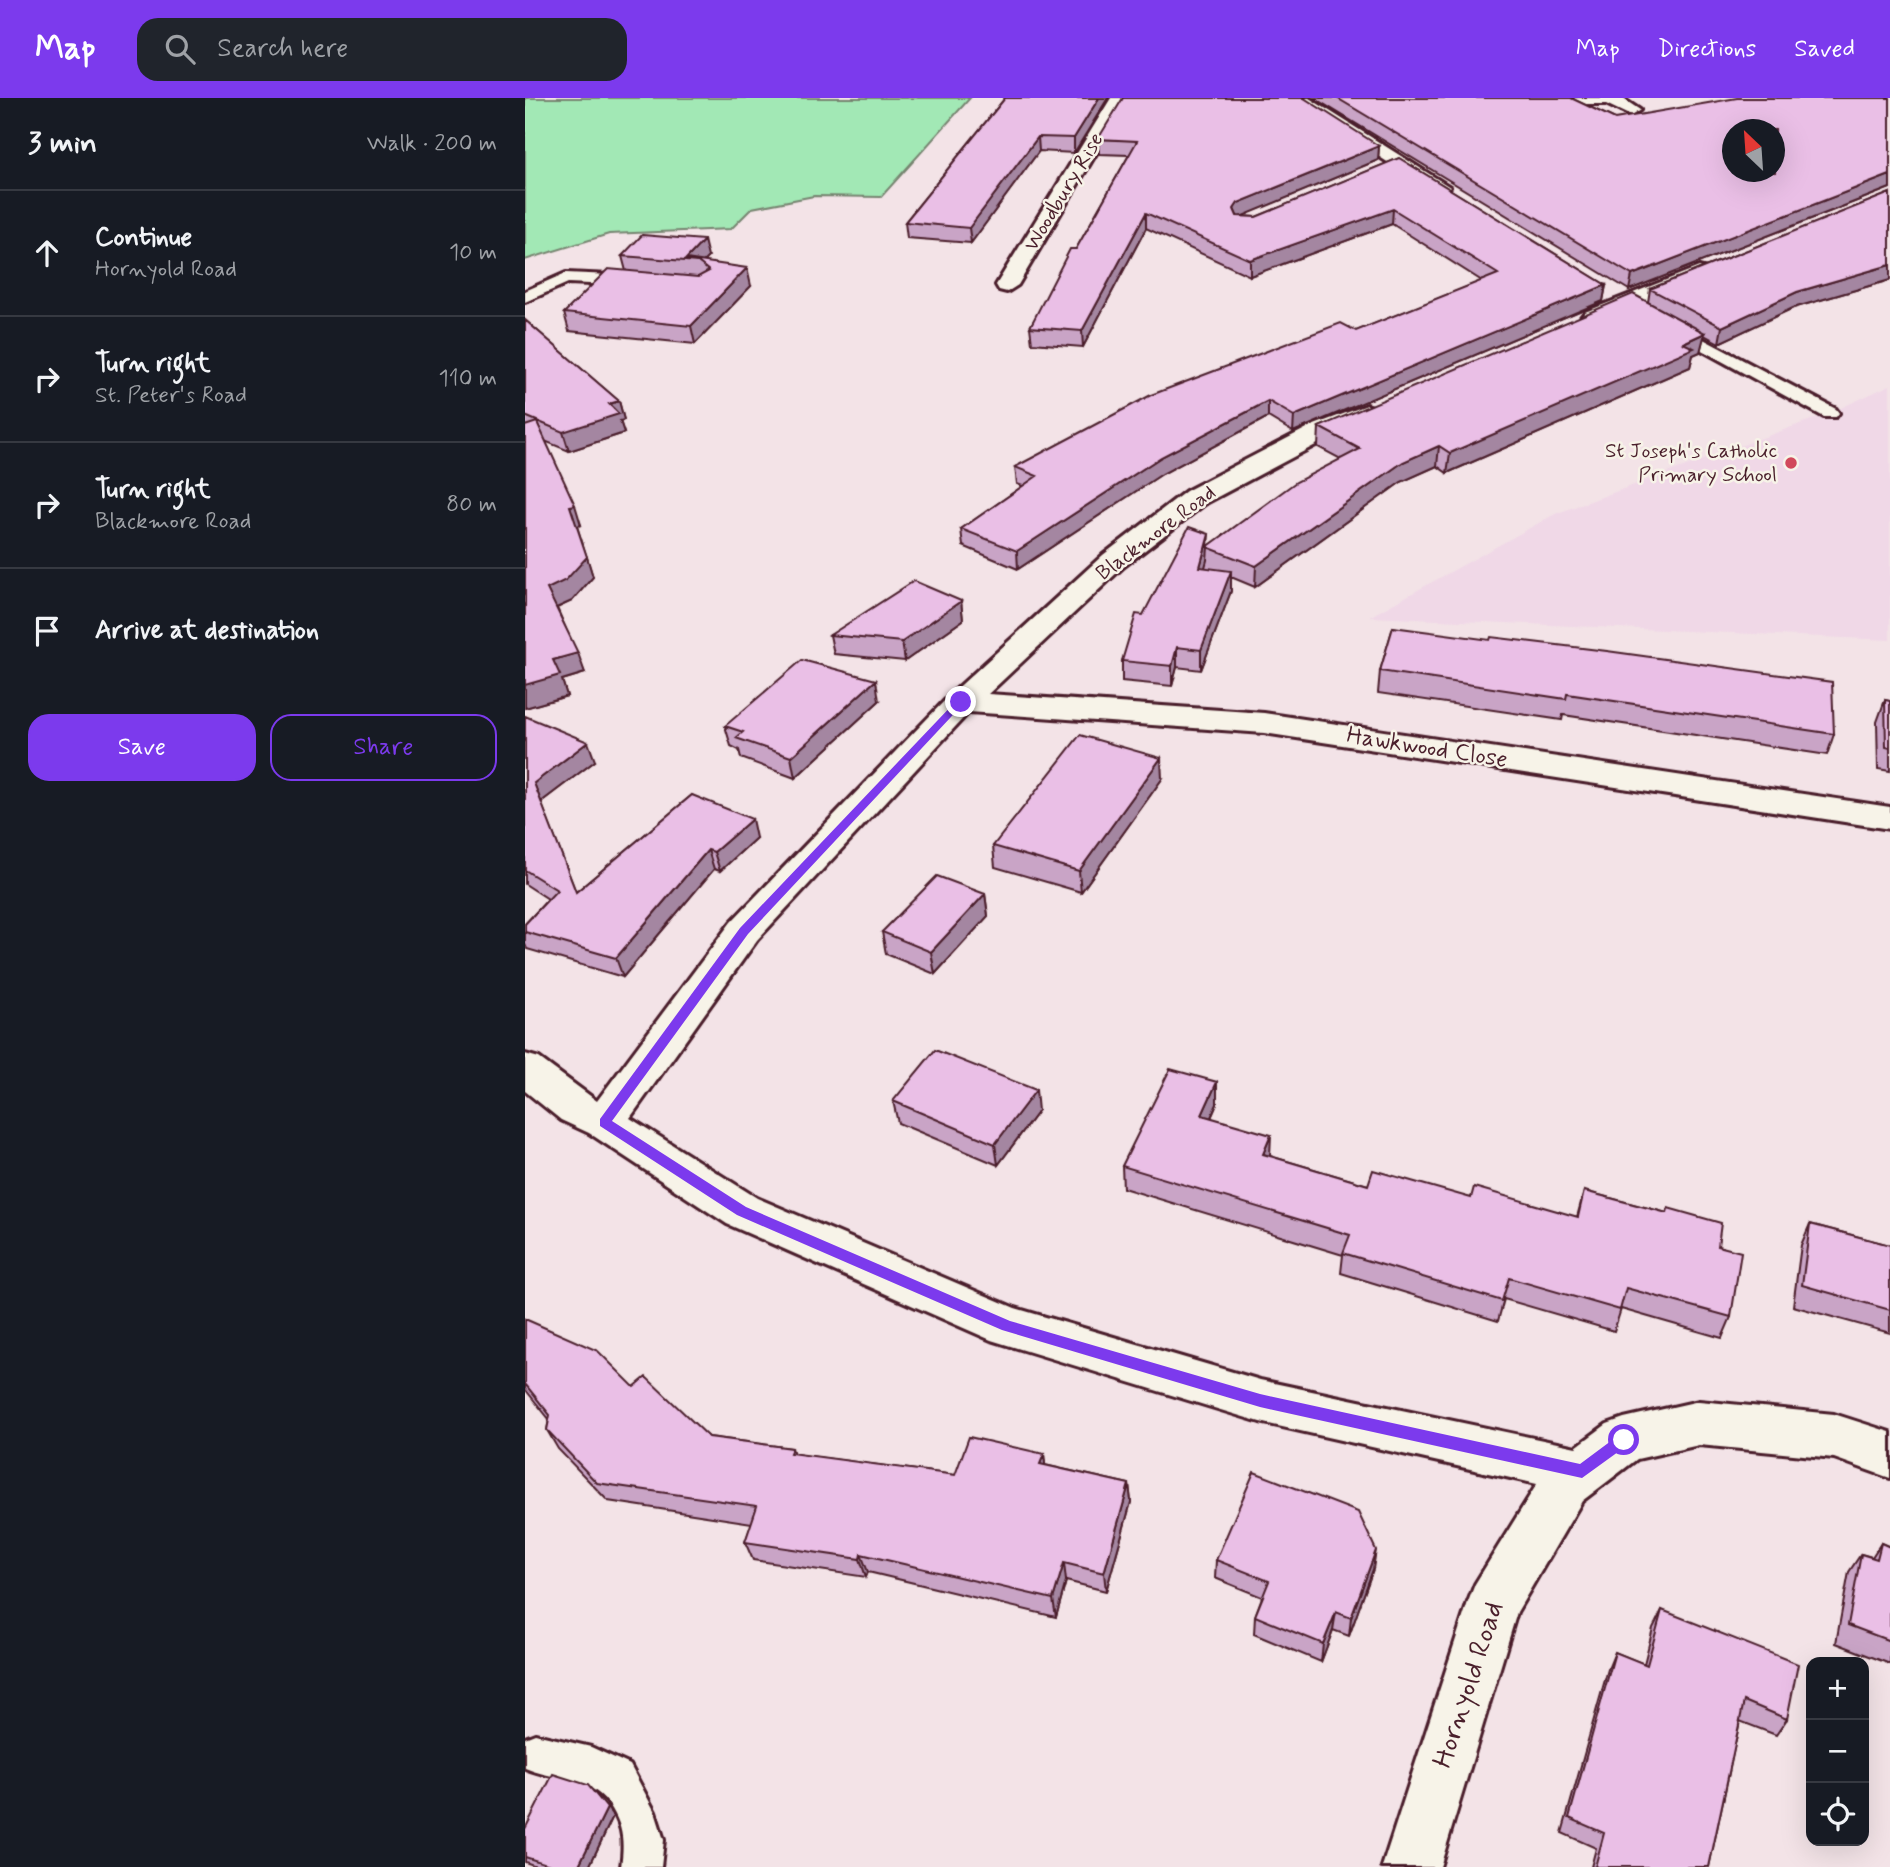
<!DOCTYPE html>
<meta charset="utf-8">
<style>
:root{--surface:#171b24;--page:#20242c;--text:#f1f3f6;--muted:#9ea1a6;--line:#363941;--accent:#7c3aed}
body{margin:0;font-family:Mynerve,sans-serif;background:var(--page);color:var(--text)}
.controls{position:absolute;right:21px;bottom:21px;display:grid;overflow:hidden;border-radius:14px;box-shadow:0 7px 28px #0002}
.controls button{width:63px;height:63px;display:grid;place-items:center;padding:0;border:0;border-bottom:2px solid var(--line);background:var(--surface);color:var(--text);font:35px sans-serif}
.compass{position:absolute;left:1197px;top:21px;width:63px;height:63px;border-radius:50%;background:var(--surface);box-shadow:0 7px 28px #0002;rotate:335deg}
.stop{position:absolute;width:21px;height:21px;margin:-16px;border:5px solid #7c3aed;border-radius:50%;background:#fff}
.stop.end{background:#7c3aed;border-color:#fff;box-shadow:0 2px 7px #0008}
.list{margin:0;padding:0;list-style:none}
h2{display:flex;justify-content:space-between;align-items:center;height:91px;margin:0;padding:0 28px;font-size:30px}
h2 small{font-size:23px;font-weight:400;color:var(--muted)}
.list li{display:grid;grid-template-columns:46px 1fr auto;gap:21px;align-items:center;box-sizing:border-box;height:126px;padding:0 28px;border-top:2px solid var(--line)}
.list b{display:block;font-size:26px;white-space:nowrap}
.list p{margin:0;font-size:23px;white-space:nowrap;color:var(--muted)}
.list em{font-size:23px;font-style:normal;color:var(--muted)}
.actions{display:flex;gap:14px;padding:21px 28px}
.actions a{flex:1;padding:16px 0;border:2px solid var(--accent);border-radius:21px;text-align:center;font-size:24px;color:var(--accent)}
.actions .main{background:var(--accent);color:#fff}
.icon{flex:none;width:38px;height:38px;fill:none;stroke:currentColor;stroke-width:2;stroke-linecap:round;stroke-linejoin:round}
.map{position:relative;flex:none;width:1365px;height:1769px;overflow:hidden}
header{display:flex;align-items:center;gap:42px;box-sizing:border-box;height:98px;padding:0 35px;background:var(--accent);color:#fff}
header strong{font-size:33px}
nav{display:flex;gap:38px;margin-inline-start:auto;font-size:24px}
.search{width:490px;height:63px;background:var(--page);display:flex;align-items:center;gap:18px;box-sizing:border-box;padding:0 24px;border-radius:21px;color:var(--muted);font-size:26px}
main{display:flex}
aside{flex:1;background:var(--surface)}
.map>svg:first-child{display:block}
.built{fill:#f0d8e7}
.green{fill:#a2e8b5;stroke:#768470;stroke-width:2}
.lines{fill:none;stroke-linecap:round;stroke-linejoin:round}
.service-casing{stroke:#4a1f2b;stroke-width:6}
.minor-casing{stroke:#4a1f2b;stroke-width:6}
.service{fill:#f7f3e8;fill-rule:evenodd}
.minor{fill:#f7f3e8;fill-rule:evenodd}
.wall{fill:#c9a4c6;stroke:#4a1f2b;stroke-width:2}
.shaded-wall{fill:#a486a1;stroke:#4a1f2b;stroke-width:2}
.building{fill:#eabfe6;stroke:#4a1f2b;stroke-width:2;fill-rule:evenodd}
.route{fill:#7c3aed}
.poi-dot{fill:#d1495b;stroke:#f7f3e8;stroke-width:2.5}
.labels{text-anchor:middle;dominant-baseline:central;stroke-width:5;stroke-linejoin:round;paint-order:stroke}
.far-street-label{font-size:21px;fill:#4a1f2b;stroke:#f7f3e8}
.far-poi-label{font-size:21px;fill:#4a1f2b;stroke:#f7f3e8;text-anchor:end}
.street-label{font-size:24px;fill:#4a1f2b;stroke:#f7f3e8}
.near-street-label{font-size:28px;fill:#4a1f2b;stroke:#f7f3e8}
</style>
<header>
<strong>Map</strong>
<div class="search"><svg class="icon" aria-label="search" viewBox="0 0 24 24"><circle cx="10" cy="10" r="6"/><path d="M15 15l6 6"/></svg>Search here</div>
<nav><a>Map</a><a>Directions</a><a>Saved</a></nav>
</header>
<main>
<aside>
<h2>3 min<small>Walk · 200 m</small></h2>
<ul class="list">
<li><svg class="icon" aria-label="ahead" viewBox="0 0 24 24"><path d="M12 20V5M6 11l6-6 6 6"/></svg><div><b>Continue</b><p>Hornyold Road</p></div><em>10 m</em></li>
<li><svg class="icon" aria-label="right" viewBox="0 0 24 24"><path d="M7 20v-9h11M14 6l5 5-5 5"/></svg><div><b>Turn right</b><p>St. Peter's Road</p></div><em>110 m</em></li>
<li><svg class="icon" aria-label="right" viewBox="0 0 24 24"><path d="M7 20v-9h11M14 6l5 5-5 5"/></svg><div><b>Turn right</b><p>Blackmore Road</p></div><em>80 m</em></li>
<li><svg class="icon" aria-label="arrive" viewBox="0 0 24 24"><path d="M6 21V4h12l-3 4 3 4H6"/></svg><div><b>Arrive at destination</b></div></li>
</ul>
<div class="actions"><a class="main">Save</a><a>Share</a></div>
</aside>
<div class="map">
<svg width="1365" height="1769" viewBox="0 0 1365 1769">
<rect width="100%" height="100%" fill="#f3e3e7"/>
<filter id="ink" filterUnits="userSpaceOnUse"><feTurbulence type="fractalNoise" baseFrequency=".0143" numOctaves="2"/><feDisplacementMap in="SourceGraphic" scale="14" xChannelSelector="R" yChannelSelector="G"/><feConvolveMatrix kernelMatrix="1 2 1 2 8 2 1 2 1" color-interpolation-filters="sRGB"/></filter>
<g filter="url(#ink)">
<path class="built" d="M1365,287V542L844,519L1030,416L1305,315Z"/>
<path class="green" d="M0,0H445L356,99L289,98L227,110L206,131L84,136L0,162Z"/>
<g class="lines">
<g class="service-casing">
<path id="service" d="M41,175L109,178L117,183L109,188L43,185L0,204V193Z
M1146,224L1311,311L1314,315L1311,319H1299L1140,232V226Z
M10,1636L66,1649L105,1667L130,1714L139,1742L136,1769H96C99,1746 99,1731 87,1711C67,1677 33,1684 0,1670V1640Z"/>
</g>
<g class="minor-casing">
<path id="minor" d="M586,0H604L493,187L482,194L474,192L471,187Z
M762,0H784L925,89L922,93H908Z
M1048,0H1097L1115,12L1106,18L1081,6H1057Z
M1174,169L1182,171L1185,176L1182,181L1076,224H1060L1056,219L1060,214Z
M842,307L851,310L855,315L851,320L802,341L681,405L598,469L463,596L739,615L1365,709V731L739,635L444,614L232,842L105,1020L232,1100L490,1210L735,1282L1051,1349L1082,1326L1099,1320L1174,1303L1309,1316L1365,1334V1380L1309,1360L1174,1347L1112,1361L1057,1403L992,1514L915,1769H857L943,1504L950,1486L1012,1386L735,1324L466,1242L202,1126L64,1035L36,1022L0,993V956L14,960L72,1003L206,824L425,597L578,457L661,393L784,329Z"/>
</g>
<use href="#service" class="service"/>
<use href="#minor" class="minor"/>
</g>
<path class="wall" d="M480,0H583L549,55L514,53L446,145L382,140L380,124Z
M789,0H1046L1090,21L1365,0V90L1104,192Z
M573,41L854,48L853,62L716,118L731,119L874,60L1081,187L1078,203L768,334L743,319L637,376L493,471L438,448L436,431L498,388L492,386L490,369L957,183L867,126L725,178L621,130L558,249L507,245L505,229L551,151L604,57L574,56Z
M1365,95V182L1268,210L1194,245L1179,237L1175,254L1168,257L1165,269L922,375L912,368L876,384L730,489L706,479V493L676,572L652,569L647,588L597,583V563L618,517L684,448L816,361L793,349L794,329L1123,204L1125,191Z
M97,158L183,159L178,164L226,188L170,246L44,233L39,215L101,173Z
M0,222L94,303L99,322L95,323L99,335L44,353L20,343L56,427L52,428L68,479L47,503L32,510L60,575L37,582L42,598L0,610Z
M436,503L438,522L380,563L309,556L305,537Z
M868,529L1309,636L1302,657L1038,617L1037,622L853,595L855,573Z
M1360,602L1365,603V673L1353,671L1352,624Z
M354,603L270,680L216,660L214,652L206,648L200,628Z
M0,618L70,663L16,704L51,794L167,697L231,740L195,773L189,771L98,879L2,851L0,846V826L23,801L0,786Z
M637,681L556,794L470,769L468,748Z
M460,796L463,818L410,876L361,856L357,834Z
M692,984V1006L686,1020L745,1058L843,1087L946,1100L1052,1119L1059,1093L1142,1115L1143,1110L1193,1148L1206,1219L1197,1240L1096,1211L1089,1233L979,1201L973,1223L816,1175L818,1157L598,1090L597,1068Z
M368,1003L513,1013L473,1067L373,1025Z
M1285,1126L1365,1147V1235L1268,1208L1276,1147Z
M0,1221L109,1289L184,1339L267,1350L269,1356L430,1377L519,1356L520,1367L604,1386L606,1404L581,1493L541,1483L531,1519L343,1474L341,1479L228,1462L220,1444L227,1425L83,1403L33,1351L22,1332L24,1321L0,1291Z
M1356,1445L1365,1449V1566L1311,1545L1324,1474L1336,1456L1347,1459Z
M691,1462L848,1471L824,1538L808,1532L796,1564L729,1536L730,1518L737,1499L690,1480Z
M1137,1512L1262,1621L1251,1637L1215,1623L1184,1769H1066L1071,1750L1037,1735L1083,1571L1090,1554L1119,1566L1128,1530Z
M88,1718L64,1769H14L0,1764V1731Z"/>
<path class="shaded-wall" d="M574,0H583L549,55V40Z
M513,39L514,53L446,145L444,130Z
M854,48L853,62L713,120L709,111L713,105Z
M1365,77V90L1104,192L1107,177Z
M868,111L867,126L725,178V162Z
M621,115V130L558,249L557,233Z
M179,142L183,159L176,166L173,164L161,161Z
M1365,167V182L1268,210L1194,245L1197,229L1272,194Z
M222,170L226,188L170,246L166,228Z
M1081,187L1078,203L768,334L769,318Z
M1180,235L1175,254L1168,257L1165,269L922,375L925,355Z
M94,303L99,322L95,323L99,335L44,353L38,334L84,306Z
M743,303V319L637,376L493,471L492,453L636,359Z
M914,348L912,368L876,384L730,489L731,468L878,364Z
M50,407L56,427L51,428L45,408Z
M684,436L682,462L675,488V469Z
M62,459L68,479L47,503L29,511L22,491Z
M706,473V493L676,572V552Z
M436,503L438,522L380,563L377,544Z
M652,549V569L647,588V568Z
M53,555L60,575L37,582L42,598L0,610V587L28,562Z
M351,582L354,603L270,680L266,659Z
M63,644L70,663L16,704L9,685Z
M636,660L637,681L556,794L554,773Z
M227,721L231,740L195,773L189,754Z
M183,752L189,771L98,879L91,860Z
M460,796L463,818L410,876L406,854Z
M692,984V1006L677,1039V1017Z
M511,992L513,1013L473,1067L470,1046Z
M746,1037L745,1058L738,1056Z
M519,1356L521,1375L515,1366Z
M604,1386L606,1404L581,1493L579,1475Z
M851,1452L848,1471L824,1538L826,1520Z
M336,1456L343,1474L341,1479L335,1461Z
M539,1465L541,1483L531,1519L528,1501Z
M811,1514L808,1532L796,1564L798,1546Z
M82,1710L88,1718L64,1769H53Z"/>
<path class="building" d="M480,0H574L549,40L513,39L444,130L380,124Z
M598,0H779L854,48L713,105L709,111L712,118L731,119L874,60L1081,187L769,318L743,303L636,359L492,453L436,431L512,378L490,369L626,297L816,225L831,233L973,176L868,111L725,162L621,115L557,233L505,229L545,151H551L612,43L573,41Z
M812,0H1046L1090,21L1212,0H1365V77L1107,177ZM1208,32H1250V74H1208Z
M1365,95V167L1272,194L1197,229L1125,191Z
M117,137L179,142L161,161L222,170L166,228L39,215L83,171L173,179L184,173L173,164L97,158Z
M1108,196L1180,235L1158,245L1169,250L925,355L914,348L878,364L731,468L682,449L771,384L835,351L794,329Z
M0,222L94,303L84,306L94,316L38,334L0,318Z
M12,324L50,407L45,408L62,459L41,482L22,491L53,555L28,562L35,577L0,587V328Z
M664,429L684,436L675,469L706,473L676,552L652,549L647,568L597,563L611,516L618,517Z
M389,483L436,503L377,544L305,537Z
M868,529L965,542L966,539L1082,553L1307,584L1309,636L1042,596L1041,601L855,573Z
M277,562L351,582L266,659L211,640L218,634L200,628Z
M1360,602L1365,603V650L1361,649Z
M0,618L63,644L9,685L51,794L167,697L227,721L189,754L183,752L91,860L0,834V826L32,792L0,772Z
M555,637L636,660L554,773L468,748Z
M412,778L460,796L406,854L357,834Z
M410,952L511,992L470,1046L368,1003Z
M645,971L692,984L677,1017L746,1037L738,1056L843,1087L848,1072L946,1100L949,1089L1053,1119L1059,1093L1142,1115L1143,1110L1196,1125L1193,1148L1216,1154L1206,1219L1101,1190L1095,1212L984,1180L977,1203L818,1155L825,1137L597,1068Z
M1285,1126L1365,1147V1212L1277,1187Z
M0,1221L73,1253L109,1289L121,1279L184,1339L267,1350L265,1355L430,1377L444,1339L519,1356L515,1366L604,1386L579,1475L539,1465L528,1501L336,1456L335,1461L220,1444L232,1408L72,1385L22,1332L25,1317L0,1286Z
M729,1374L833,1414L851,1452L826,1520L811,1514L798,1546L730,1518L744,1483L691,1462Z
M1356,1445L1365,1449V1543L1323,1527L1336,1456L1352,1461Z
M1137,1512L1273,1566L1262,1621L1219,1603L1184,1769H1070L1079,1735L1044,1720L1090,1554L1122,1567Z
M28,1676L63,1687L82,1710L53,1769H31L0,1759V1731Z"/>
</g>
<path class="route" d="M432,602L440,604L223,836L87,1023L221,1109L485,1223L735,1296L1055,1366L1094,1337H1104V1346L1057,1380L735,1309L477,1232L212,1117L75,1028V1021L215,830Z"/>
<circle class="poi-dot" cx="1266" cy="365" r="7"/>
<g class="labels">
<g class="far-street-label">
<text transform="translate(539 94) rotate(-59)">Woodbury Rise</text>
<text transform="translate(631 435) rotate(-37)">Blackmore Road</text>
</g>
<g class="far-poi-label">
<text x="1252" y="353">St Joseph's Catholic<tspan x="1252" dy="24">Primary School</tspan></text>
</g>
<g class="street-label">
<text transform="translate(902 650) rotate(9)">Hawkwood Close</text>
</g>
<g class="near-street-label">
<text transform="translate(944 1587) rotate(-72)">Hornyold Road</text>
</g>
</g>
</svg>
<div class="controls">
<button>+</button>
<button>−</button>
<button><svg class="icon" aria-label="locate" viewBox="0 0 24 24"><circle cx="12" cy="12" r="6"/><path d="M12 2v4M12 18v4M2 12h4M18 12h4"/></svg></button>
</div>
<svg class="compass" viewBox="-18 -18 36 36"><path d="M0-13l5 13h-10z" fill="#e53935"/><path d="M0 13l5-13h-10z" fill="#9ea1a6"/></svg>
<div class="stop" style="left:1099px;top:1342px"></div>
<div class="stop end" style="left:436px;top:604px"></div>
</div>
</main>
